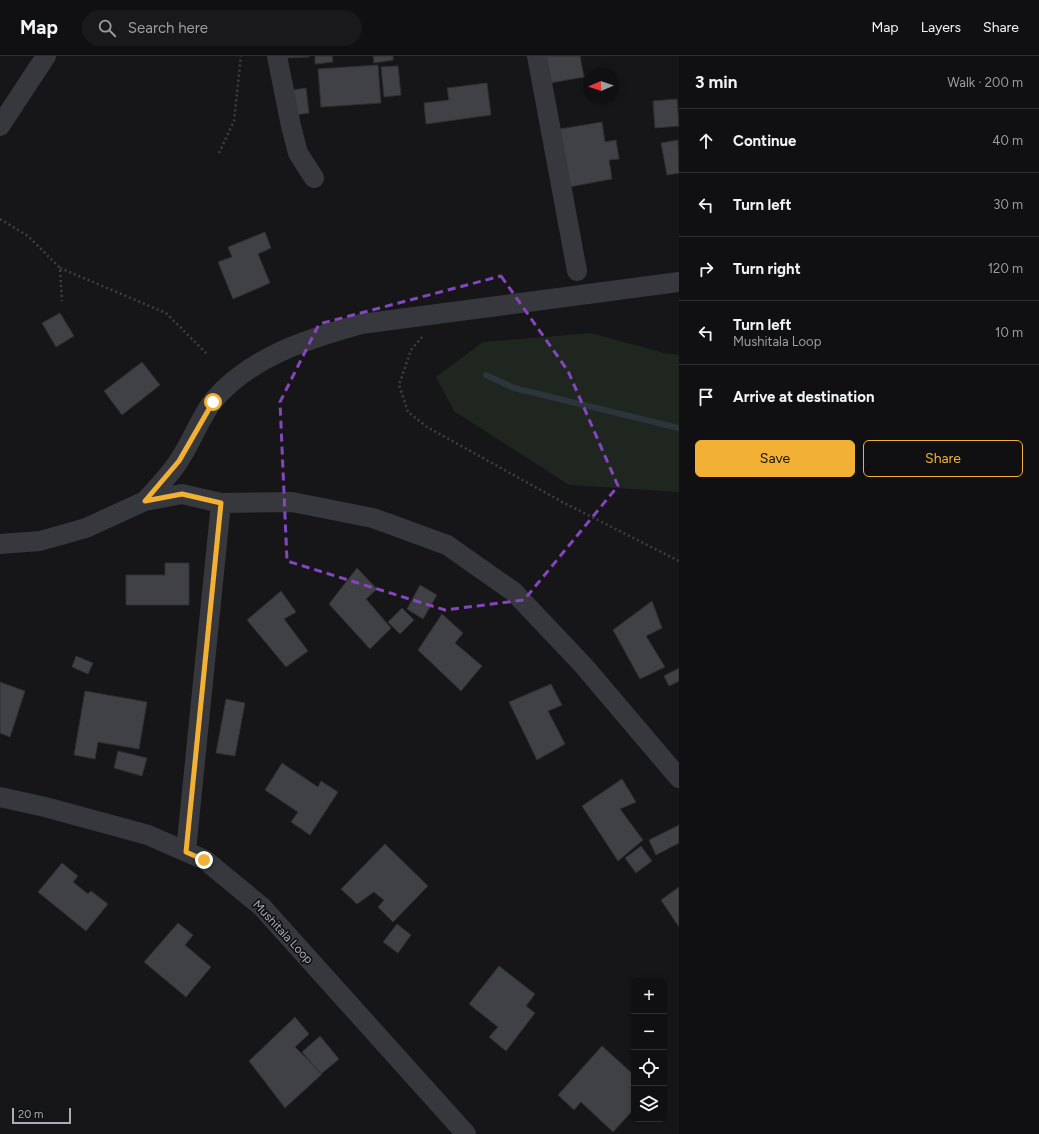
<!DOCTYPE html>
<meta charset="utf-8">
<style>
:root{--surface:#101012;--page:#19191b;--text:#f1f3f6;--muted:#9c9d9f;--line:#303032;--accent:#f2b134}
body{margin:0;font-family:Figtree,sans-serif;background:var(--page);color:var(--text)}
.controls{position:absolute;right:12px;bottom:12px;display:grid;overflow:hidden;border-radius:6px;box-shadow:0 2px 6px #0003}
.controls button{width:36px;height:36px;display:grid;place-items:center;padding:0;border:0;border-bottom:1px solid var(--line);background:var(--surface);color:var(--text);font:20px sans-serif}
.compass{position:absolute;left:583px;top:12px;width:36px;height:36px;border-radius:50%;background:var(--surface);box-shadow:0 2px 6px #0003;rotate:268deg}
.scale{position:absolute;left:12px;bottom:10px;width:59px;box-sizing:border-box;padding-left:4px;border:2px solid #a8adb8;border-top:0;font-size:11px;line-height:14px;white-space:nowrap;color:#a8adb8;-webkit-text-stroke:3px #111113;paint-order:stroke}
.stop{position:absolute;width:12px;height:12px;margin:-9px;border:3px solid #f2b134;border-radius:50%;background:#fff}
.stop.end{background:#f2b134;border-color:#fff;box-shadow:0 1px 4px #0008}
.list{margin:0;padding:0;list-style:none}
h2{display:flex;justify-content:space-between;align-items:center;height:52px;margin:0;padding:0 16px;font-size:17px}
h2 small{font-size:13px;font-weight:400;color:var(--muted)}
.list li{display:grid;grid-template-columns:26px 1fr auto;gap:12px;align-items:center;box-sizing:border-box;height:64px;padding:0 16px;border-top:1px solid var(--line)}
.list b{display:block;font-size:15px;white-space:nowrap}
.list p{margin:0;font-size:13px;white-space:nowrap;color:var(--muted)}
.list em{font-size:13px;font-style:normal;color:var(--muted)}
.actions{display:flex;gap:8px;padding:12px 16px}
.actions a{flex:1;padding:9px 0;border:1px solid var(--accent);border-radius:6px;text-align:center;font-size:14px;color:var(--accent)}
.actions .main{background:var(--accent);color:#111}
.icon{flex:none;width:22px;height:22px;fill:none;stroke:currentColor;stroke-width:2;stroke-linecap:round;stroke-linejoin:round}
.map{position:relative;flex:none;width:679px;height:1078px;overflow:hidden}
header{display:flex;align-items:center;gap:24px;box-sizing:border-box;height:56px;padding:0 20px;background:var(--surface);border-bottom:1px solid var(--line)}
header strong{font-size:19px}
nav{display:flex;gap:22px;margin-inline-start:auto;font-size:14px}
.search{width:280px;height:36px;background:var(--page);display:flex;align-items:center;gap:10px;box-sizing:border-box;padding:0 14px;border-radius:22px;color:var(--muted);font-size:15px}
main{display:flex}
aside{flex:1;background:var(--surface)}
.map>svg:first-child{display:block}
.green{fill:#1e261f}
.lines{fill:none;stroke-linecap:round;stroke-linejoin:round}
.stream{stroke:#2c353c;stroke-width:6}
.building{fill:#404145;stroke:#303034}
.path{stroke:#3d3f44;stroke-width:2.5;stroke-dasharray:2 3;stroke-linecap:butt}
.minor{stroke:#37383d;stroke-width:20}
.route{stroke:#f2b134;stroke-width:5}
.marked{fill:none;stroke:#8446be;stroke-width:3;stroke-dasharray:8 5;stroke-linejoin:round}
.labels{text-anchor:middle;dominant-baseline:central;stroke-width:3.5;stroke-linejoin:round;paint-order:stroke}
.street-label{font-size:12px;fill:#a8adb8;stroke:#111113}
</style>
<header>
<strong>Map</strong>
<div class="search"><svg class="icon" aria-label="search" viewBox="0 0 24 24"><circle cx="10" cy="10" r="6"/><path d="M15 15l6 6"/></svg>Search here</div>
<nav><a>Map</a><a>Layers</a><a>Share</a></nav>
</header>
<main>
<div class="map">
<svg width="679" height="1078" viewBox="0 0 679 1078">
<rect width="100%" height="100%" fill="#161618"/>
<path class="green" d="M591,277L664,297L679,299V436L569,429L454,355L436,321L483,286Z"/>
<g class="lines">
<path class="stream" d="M486,319L514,332L679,372"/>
</g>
<path class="building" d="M284,0H309V1L284,2Z
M315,0H332L333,6L315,8Z
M373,0H393V4L374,7Z
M545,0H580L584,21L550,27Z
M378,9L381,47L321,51L318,13Z
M398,10L401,39L384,41L381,11Z
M487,27L491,59L426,68L424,47L449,44L447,32Z
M306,32L309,57L296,59L293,34Z
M677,43L679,70L655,72L653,45Z
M602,66L605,86L616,84L619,103L609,104L612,123L569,131L560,73Z
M678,84L679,117L667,119L661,87Z
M265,176L271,192L258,198L270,227L233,243L218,206L232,201L228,191Z
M60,257L74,280L56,291L42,267Z
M142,306L160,329L122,359L104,335Z
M165,507H189V549H126V519H165Z
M357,512L377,533L366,543L391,572L370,593L329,548Z
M420,529L437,539L423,563L407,553Z
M281,535L296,556L284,563L308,595L286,611L247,564Z
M652,545L662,572L646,580L665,611L640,623L613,574Z
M402,552L414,564L400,578L388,566Z
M442,558L463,577L455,587L482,610L461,635L418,594Z
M76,600L93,607L88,618L72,611Z
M679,612V625L669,630L664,620Z
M0,626L25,635L10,681L0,677Z
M551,628L562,649L548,655L565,688L537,704L509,646Z
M85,635L147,646L139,693L98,686L95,703L74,699Z
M226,643L245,647L235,700L216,697Z
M118,695L147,702L142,720L114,712Z
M282,707L318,731L321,725L338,736L310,779L291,766L298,756L265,734Z
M622,723L636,746L620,753L643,784L618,805L582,750Z
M679,769V787L656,799L649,784Z
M385,788L428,830L393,866L378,851L384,844L374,836L357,848L341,833Z
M641,790L652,805L636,817L625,802Z
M62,807L78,820L73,826L88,838L91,835L108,848L86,875L38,836Z
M679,831V871L661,844Z
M178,867L193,879L185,889L211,911L186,941L144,906Z
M397,868L411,879L398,897L383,886Z
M499,910L535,938L526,950L535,957L506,995L489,981L498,971L469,948Z
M295,961L309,978L295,991L322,1018L285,1052L249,1005Z
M320,980L339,1003L321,1018L302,996Z
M602,990L634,1019V1030L631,1032L634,1035V1053L613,1076L581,1046L574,1054L558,1039Z"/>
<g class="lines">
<path class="path" d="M219,97L234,65L241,0
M0,163L28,180L60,212L62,245
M60,212L166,257L208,299
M422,281L411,294L399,329L408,356L427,371L564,447L679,505"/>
<path class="minor" d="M277,0L291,70L298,97L314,122
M537,0L577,215
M0,70L46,0
M145,445C157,432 171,418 180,403C192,385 200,362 213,345C250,301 307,283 361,268L679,226
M0,488L40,485L86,472L145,445L182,438L221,447L292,446L373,462L447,489L514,536L583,609L679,722
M0,741L45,751L148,779L205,804L262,851L466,1078
M186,795L221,447"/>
</g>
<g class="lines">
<path class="route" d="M204,804L186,796L221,447L182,438L145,445L179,405L213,346"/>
</g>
<path class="marked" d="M501,220L568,315L618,430L524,544L445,554L287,505L280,346L319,268Z"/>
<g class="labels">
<g class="street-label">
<text transform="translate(283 876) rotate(47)">Mushitala Loop</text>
</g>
</g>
</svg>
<div class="controls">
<button>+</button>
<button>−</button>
<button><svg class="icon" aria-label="locate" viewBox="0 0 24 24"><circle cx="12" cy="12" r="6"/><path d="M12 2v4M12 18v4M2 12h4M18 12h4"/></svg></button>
<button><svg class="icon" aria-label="layers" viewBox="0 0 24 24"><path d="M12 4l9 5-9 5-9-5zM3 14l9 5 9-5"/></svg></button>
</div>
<svg class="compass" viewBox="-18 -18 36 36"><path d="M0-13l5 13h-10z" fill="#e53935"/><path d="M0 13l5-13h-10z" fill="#9c9d9f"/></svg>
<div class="scale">20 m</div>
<div class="stop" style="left:213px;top:346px"></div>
<div class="stop end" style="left:204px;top:804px"></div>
</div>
<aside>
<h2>3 min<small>Walk · 200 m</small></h2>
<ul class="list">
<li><svg class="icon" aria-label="ahead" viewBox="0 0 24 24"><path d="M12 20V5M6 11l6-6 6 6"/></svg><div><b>Continue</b></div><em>40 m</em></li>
<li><svg class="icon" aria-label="left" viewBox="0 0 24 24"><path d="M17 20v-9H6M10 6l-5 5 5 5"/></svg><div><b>Turn left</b></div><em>30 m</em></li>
<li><svg class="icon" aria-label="right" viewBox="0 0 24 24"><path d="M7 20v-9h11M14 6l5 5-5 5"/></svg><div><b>Turn right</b></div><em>120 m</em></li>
<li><svg class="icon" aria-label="left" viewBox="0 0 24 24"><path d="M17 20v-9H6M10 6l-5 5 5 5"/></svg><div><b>Turn left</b><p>Mushitala Loop</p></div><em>10 m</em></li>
<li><svg class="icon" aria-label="arrive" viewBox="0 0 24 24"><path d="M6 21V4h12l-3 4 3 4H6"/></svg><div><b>Arrive at destination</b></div></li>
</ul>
<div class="actions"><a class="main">Save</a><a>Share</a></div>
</aside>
</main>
